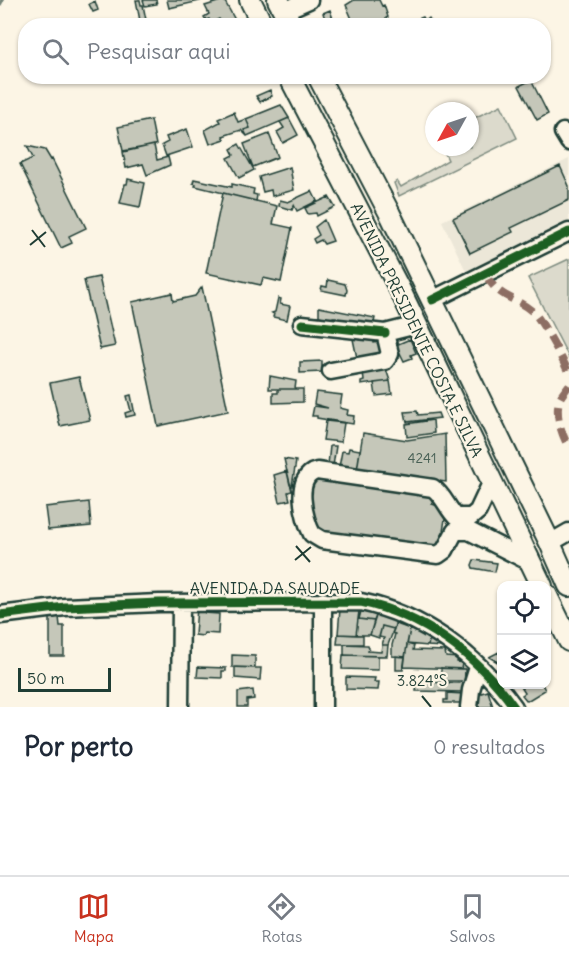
<!DOCTYPE html>
<html lang="pt">
<meta charset="utf-8">
<style>
:root{--surface:#fff;--page:#f2f2f3;--text:#1f2937;--muted:#747a83;--line:#e0e1e3;--accent:#c8321e}
body{margin:0;font-family:Delius,sans-serif;background:var(--page);color:var(--text)}
.controls{position:absolute;right:18px;bottom:18px;display:grid;overflow:hidden;border-radius:12px;box-shadow:0 2px 4px #0004}
.controls button{width:54px;height:54px;display:grid;place-items:center;padding:0;border:0;border-bottom:2px solid var(--line);background:var(--surface);color:var(--text);font:30px sans-serif}
.compass{position:absolute;left:425px;top:102px;width:54px;height:54px;border-radius:50%;background:var(--surface);box-shadow:0 2px 4px #0004;rotate:230deg}
.scale{position:absolute;left:18px;bottom:15px;width:93px;box-sizing:border-box;padding-left:6px;border:3px solid #1f3d34;border-top:0;font-size:16px;line-height:21px;white-space:nowrap;color:#1f3d34;-webkit-text-stroke:4px #fcf5e5;paint-order:stroke}
.list{margin:0;padding:0;list-style:none}
h2{display:flex;justify-content:space-between;align-items:center;height:78px;margin:0;padding:0 24px;font-size:26px}
h2 small{font-size:20px;font-weight:400;color:var(--muted)}
.icon{flex:none;width:33px;height:33px;fill:none;stroke:currentColor;stroke-width:2;stroke-linecap:round;stroke-linejoin:round}
.map{position:relative;flex:none;width:569px;height:707px;overflow:hidden}
.search{position:absolute;background:var(--surface);box-shadow:0 2px 4px #0004;left:18px;right:18px;top:18px;height:66px;display:flex;align-items:center;gap:15px;box-sizing:border-box;padding:0 21px;border-radius:24px;color:var(--muted);font-size:22px}
.sheet{height:168px;background:var(--surface)}
nav{display:flex;justify-content:space-around;align-items:center;box-sizing:border-box;height:84px;border-top:2px solid var(--line);background:var(--surface);font-size:16px;color:var(--muted)}
nav a{display:grid;justify-items:center;gap:3px}
nav .on{color:var(--accent)}
.map>svg:first-child{display:block}
.built{fill:#ece7d8}
.green{fill:#dcdacc;stroke:#7e8c80;stroke-width:1.5}
.lines{fill:none;stroke-linecap:round;stroke-linejoin:round}
.stream{stroke:#758479;stroke-width:4}
.building{fill:#c5c7b9;stroke:#1f3d34;stroke-width:1.5}
.minor-casing{stroke:#1f3d34;stroke-width:21}
.major-casing{stroke:#1f3d34;stroke-width:24}
.minor{stroke:#fcf5e5;stroke-width:16}
.major{stroke:#fcf5e5;stroke-width:20}
.quiet{stroke:#8d6e63;stroke-width:8;stroke-dasharray:15 8;stroke-linecap:butt}
.cycleway-casing{stroke:#fcf5e5;stroke-width:13}
.cycleway{stroke:#1b5e20;stroke-width:9}
.ticks{fill:none;stroke:#1f3d34;stroke-width:2}
.labels{text-anchor:middle;dominant-baseline:central;stroke-width:4.5;stroke-linejoin:round;paint-order:stroke}
.number-label{font-size:14px;fill:#486055}
.street-label{font-size:16px;fill:#1f3d34;stroke:#fcf5e5}
.ticks-label{font-size:15px;text-anchor:middle;fill:#1f3d34;stroke:#fcf5e5;stroke-width:4.5;stroke-linejoin:round;paint-order:stroke}
</style>
<div class="map">
<svg width="569" height="707" viewBox="0 0 569 707">
<rect width="100%" height="100%" fill="#fcf5e5"/>
<filter id="ink" filterUnits="userSpaceOnUse"><feTurbulence type="fractalNoise" baseFrequency=".0167" numOctaves="2"/><feDisplacementMap in="SourceGraphic" scale="12" xChannelSelector="R" yChannelSelector="G"/><feConvolveMatrix kernelMatrix="1 2 1 2 8 2 1 2 1" color-interpolation-filters="sRGB"/></filter>
<g filter="url(#ink)">
<path class="built" d="M569,159V222L466,271L442,221Z"/>
<path class="green" d="M501,105L517,138L399,196L394,183L397,181L401,187L448,160L442,147H449L450,149L455,147H470V140L474,137L470,129V120Z
M569,259V358L528,278Z"/>
<g class="lines">
<path class="stream" d="M0,4L2,0"/>
</g>
<path class="building" d="M136,0H140L141,5H143L146,20L140,21Z
M143,0H156L157,4L145,6Z
M167,0H200V1L169,8Z
M224,0L235,20L225,26L219,19L211,23L209,19L206,20L204,17L209,14L205,6Z
M354,0H379L382,6L384,5L388,17L386,18L388,23L383,26H355L346,5Z
M95,1L98,10L93,12L89,4Z
M330,10L333,19L326,22L323,13Z
M423,17L425,21L429,18L433,25L421,26L418,19Z
M531,80L548,114L537,120L519,86Z
M270,90L272,96L260,102L256,96Z
M281,105L289,118L247,136L244,130L250,128L246,119Z
M234,112L238,122L246,119L250,128L244,130L247,136L241,130L223,136L225,139L210,144L205,130L220,122L218,119Z
M289,118L298,135L283,143L277,132L284,128L280,122Z
M151,120L156,145L123,151L118,127Z
M187,129L193,147L166,156L162,145L168,142L166,137Z
M269,134L278,157L253,167L244,144Z
M239,144L254,170L239,178L228,158L234,155L231,149Z
M154,145L157,160L168,157L170,165L147,175L143,164L126,168L123,152Z
M27,146L45,150L51,160L52,159L86,228L69,236L72,243L61,248L20,164L33,158Z
M560,166L569,186V200L511,228L513,232L470,253L453,218Z
M290,167L294,190L272,196L271,190L263,192L259,177Z
M128,179L145,183L140,207L120,203L125,184H127Z
M194,179L232,187V184L254,189L253,194L257,195L256,201L195,186L196,184L193,183Z
M312,191L317,201L297,211L294,205L292,210L279,206L280,200L288,202Z
M223,193L277,206L273,224L292,228L281,282L263,278L261,285L206,273Z
M329,197L335,207L317,216L316,213L308,214L305,208Z
M324,220L333,241L324,244L321,240L315,243L313,239L319,235L315,227Z
M99,277L115,346L100,349L84,280Z
M328,280L345,284L347,290L346,295L321,290L322,286L327,287Z
M202,287L228,411L158,426L132,302L172,293L173,301L195,296Z
M278,298L281,299L280,304L290,306L287,320L273,317L274,314L272,313L275,312Z
M319,307L375,318L373,327L334,324L336,317H333L332,319L319,316Z
M372,334L374,343L380,342L384,358L358,363L353,339Z
M410,339L416,353L411,355L412,358L404,361L396,345Z
M322,361V372L300,373V362Z
M386,369L390,381L361,385V382L364,381L363,372Z
M270,376L296,381L295,389H269Z
M79,377L90,420L60,426L50,383Z
M390,381L392,394L376,396L374,383Z
M278,389H303V402L273,403V393H278Z
M316,392L342,395L340,408L348,410L347,415L354,416L353,424L317,418V416H312L314,406L328,408L314,404Z
M131,395L135,415L126,417L125,413L131,411L127,396Z
M417,411L418,415L438,413L440,418L407,422L405,412Z
M433,420L434,433L407,437L406,424Z
M326,421L344,423L341,442L323,440Z
M363,433L407,440L445,434L446,482L357,470Z
M330,446H336L333,466L328,465Z
M349,448L360,450L357,470L339,467L342,451L348,452Z
M284,459L296,461L292,486L290,485Z
M287,471L292,491L288,492L290,500L280,502L274,475Z
M313,476L433,497L432,504L438,506L445,519L440,551L313,533L308,512Z
M89,502L91,526L48,530L45,507Z
M474,560L497,563L495,572L473,568L472,565Z
M197,607H205V613L219,614L218,634L204,633L203,636L195,635Z
M340,609L359,611L356,635L338,634Z
M359,611H361L359,619L374,621L370,635H356Z
M361,611L377,613L374,621L359,619Z
M377,613L396,619L394,629L382,626L379,638L370,635Z
M59,617L60,626H64V656H50V618Z
M396,624L410,629L405,657L392,656V645L395,634L392,633Z
M382,626L394,629L388,645H382L384,638L379,637Z
M410,629L430,636L428,646L407,644Z
M338,634L363,635V644H337Z
M430,636L444,647L428,646Z
M344,644L368,645L369,648L368,651L381,652L382,645H388L387,656L344,655Z
M407,644L414,646L413,650L445,651L446,657L458,658L457,662L462,663L461,669L404,667Z
M499,652L502,656L501,664L489,657Z
M232,655L255,656V668L232,667Z
M343,655L378,656V670L342,669Z
M396,656L405,657L403,670H396Z
M458,658L467,663V669H470L464,692L465,669H461L462,663L457,662Z
M198,667L226,668V671H222V678L197,677Z
M235,667L261,668L260,680L235,678Z
M441,668L465,669L464,692L416,691L417,682L460,683L461,681H441Z
M346,677L375,678L374,682H379L378,690L346,689Z
M519,684H542L545,690L527,701L522,695L525,693Z
M253,690L254,699L247,700V707H238V692Z
M488,691L493,707H474L471,696Z
M447,693L464,694V703H444V700H447Z"/>
<g class="lines">
<g class="minor-casing">
<path id="minor" d="M284,11L309,0
M563,132L569,142
M432,300L569,232
M302,324L385,333
M331,371L385,361L390,354L385,333L417,325
M492,481L478,511L471,517H456C447,508 444,496 433,488L317,471C293,476 304,519 312,534L322,540L438,555L445,550L455,531H469L532,563
M550,543L569,532
M323,601V707
M0,615L65,607L159,603L361,602C423,615 477,655 514,707
M180,707L181,603
M469,707L471,690L478,667"/>
</g>
<g class="major-casing">
<path id="major" d="M250,0L263,26
M278,0L292,26
M289,76L400,290L542,586
M318,76L390,214L550,543L569,586
M546,594L569,641"/>
</g>
<use href="#minor" class="minor"/>
<use href="#major" class="major"/>
<path class="quiet" d="M485,274C501,301 513,295 533,312C540,317 566,365 569,374
M569,385C566,390 560,396 559,401C555,416 562,435 569,448"/>
<g class="cycleway-casing">
<path id="cycleway" d="M432,300L569,232
M302,324L385,333
M0,615L65,607L159,603L361,602C423,615 477,655 514,707"/>
</g>
<use href="#cycleway" class="cycleway"/>
</g>
</g>
<path class="ticks" d="M32,230L45,247M30,245L46,232M296,546L310,562M295,560L311,547M422,696L431,707"/>
<g class="labels">
<g class="number-label">
<text x="422" y="458">4241</text>
</g>
<g class="street-label">
<text transform="translate(417 330) rotate(64)">AVENIDA PRESIDENTE COSTA E SILVA</text>
<text x="275" y="588">AVENIDA DA SAUDADE</text>
</g>
</g>
<g class="ticks-label">
<text x="422" y="686">3.824°S</text>
</g>
</svg>
<div class="controls">
<button><svg class="icon" aria-label="locate" viewBox="0 0 24 24"><circle cx="12" cy="12" r="6"/><path d="M12 2v4M12 18v4M2 12h4M18 12h4"/></svg></button>
<button><svg class="icon" aria-label="layers" viewBox="0 0 24 24"><path d="M12 4l9 5-9 5-9-5zM3 14l9 5 9-5"/></svg></button>
</div>
<svg class="compass" viewBox="-18 -18 36 36"><path d="M0-13l5 13h-10z" fill="#e53935"/><path d="M0 13l5-13h-10z" fill="#747a83"/></svg>
<div class="scale">50 m</div>
<div class="search"><svg class="icon" aria-label="search" viewBox="0 0 24 24"><circle cx="10" cy="10" r="6"/><path d="M15 15l6 6"/></svg>Pesquisar aqui</div>
</div>
<section class="sheet">
<h2>Por perto<small>0 resultados</small></h2>
<ul class="list">
</ul>
</section>
<nav>
<a class="on"><svg class="icon" aria-label="map" viewBox="0 0 24 24"><path d="M3 6l6-2 6 2 6-2v14l-6 2-6-2-6 2zM9 4v14M15 6v14"/></svg>Mapa</a>
<a><svg class="icon" aria-label="directions" viewBox="0 0 24 24"><path d="M12 3l9 9-9 9-9-9zM9 14v-3h6M13 9l2 2-2 2"/></svg>Rotas</a>
<a><svg class="icon" aria-label="saved" viewBox="0 0 24 24"><path d="M7 4h10v16l-5-4-5 4z"/></svg>Salvos</a>
</nav>
